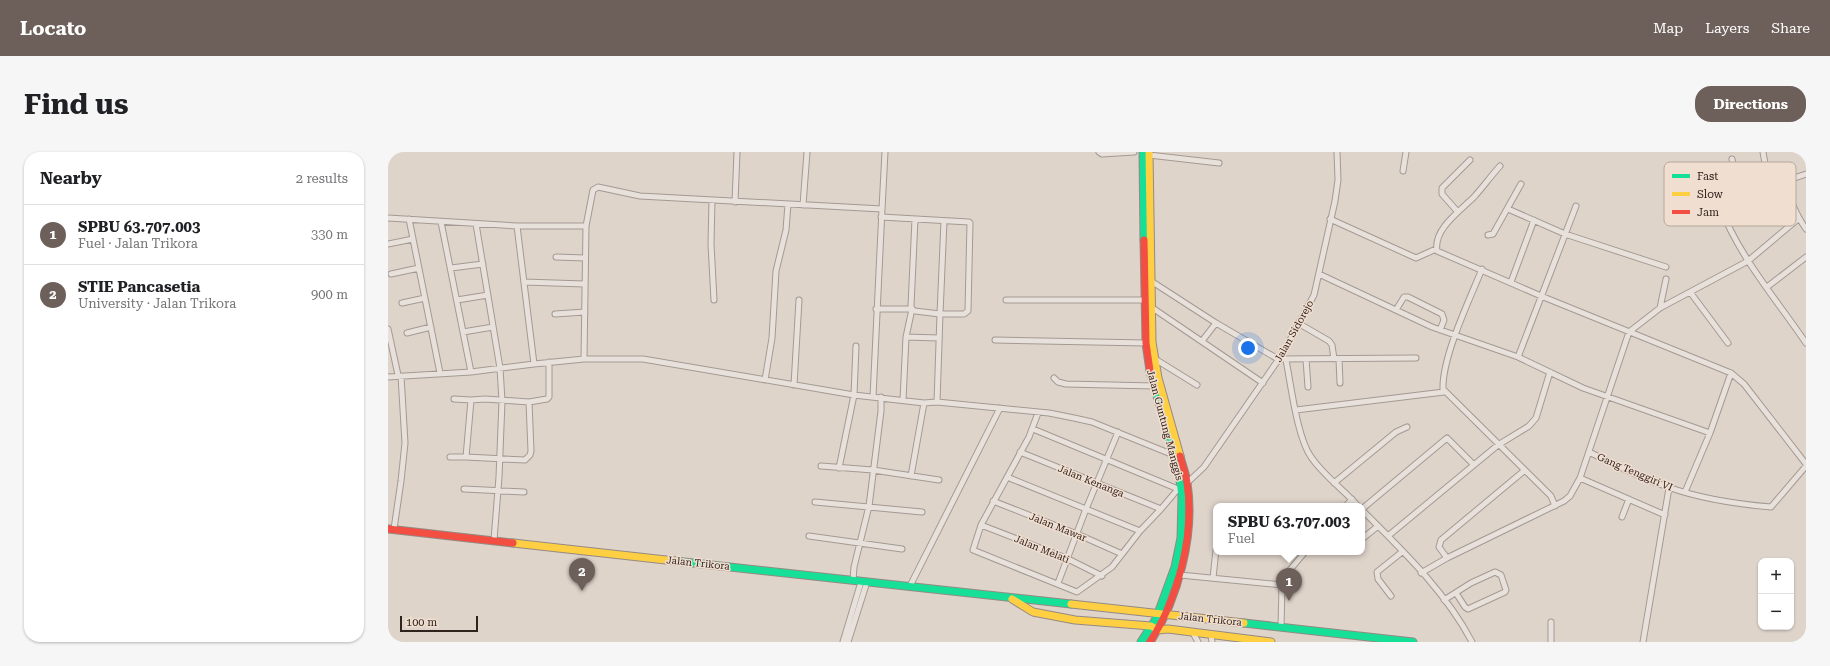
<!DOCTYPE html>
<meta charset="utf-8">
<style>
:root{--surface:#fff;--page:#f6f6f6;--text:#202124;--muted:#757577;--line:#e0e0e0;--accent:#6d605a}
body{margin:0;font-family:"Roboto Serif",serif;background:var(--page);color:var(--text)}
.controls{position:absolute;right:12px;bottom:12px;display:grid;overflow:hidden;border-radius:8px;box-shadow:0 1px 3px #0004}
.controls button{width:36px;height:36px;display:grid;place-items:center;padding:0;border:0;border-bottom:1px solid var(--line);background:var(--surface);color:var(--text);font:20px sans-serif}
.scale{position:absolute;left:12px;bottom:10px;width:78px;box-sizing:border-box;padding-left:4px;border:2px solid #30221d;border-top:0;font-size:11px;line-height:14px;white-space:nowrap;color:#30221d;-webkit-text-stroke:3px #f0dfd0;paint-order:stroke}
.you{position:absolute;left:860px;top:196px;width:14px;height:14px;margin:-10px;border:3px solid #fff;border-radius:50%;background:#1a73e8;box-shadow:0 0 0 6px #1a73e833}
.badge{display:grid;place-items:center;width:26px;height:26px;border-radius:50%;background:var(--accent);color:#fff;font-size:13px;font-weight:700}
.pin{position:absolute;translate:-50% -33px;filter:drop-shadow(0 1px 2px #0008)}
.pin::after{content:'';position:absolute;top:21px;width:14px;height:12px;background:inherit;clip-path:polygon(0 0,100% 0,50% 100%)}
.popup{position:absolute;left:825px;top:351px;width:152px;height:52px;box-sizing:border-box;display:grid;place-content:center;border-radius:8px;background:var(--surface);filter:drop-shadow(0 1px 3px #0005);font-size:13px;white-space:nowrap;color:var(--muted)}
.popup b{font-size:15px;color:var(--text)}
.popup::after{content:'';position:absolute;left:50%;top:100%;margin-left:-8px;border:8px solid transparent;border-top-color:var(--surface)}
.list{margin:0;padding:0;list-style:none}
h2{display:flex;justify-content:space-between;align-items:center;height:52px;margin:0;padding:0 16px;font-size:17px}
h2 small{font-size:13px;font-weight:400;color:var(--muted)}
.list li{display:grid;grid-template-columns:26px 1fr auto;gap:12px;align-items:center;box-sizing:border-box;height:60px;padding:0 16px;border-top:1px solid var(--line)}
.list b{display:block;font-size:15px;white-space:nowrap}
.list p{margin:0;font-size:13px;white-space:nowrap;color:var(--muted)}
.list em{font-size:13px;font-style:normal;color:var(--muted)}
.map{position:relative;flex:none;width:1418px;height:490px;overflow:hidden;border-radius:16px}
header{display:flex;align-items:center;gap:24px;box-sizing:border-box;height:56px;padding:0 20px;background:var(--accent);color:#fff}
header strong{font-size:19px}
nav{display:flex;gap:22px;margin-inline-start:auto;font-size:14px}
.intro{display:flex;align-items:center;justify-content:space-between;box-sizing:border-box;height:96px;padding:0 24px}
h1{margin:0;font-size:28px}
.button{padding:10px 18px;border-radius:16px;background:var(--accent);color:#fff;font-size:14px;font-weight:700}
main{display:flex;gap:24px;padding:0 24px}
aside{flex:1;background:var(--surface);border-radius:16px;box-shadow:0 1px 3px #0004}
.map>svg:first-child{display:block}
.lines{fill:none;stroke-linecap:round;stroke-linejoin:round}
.street-casing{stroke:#a49a94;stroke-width:7}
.fast-casing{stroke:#948a83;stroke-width:9}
.slow-casing{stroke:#948a83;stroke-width:9}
.jam-casing{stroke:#948a83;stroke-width:9}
.street{stroke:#e8e1db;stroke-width:5}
.fast{stroke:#16e098;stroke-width:7}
.slow{stroke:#ffcf43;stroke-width:7}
.jam{stroke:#f24e42;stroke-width:7}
.labels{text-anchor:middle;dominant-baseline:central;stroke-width:3;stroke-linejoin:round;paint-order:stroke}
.street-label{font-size:10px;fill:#30221d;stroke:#f0dfd0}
.key{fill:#f0dfd0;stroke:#b6a69a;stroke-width:1}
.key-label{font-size:11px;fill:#30221d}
</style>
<header>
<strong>Locato</strong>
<nav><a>Map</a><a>Layers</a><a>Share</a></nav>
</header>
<div class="intro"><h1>Find us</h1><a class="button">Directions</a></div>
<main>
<aside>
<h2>Nearby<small>2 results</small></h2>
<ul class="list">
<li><span class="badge">1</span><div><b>SPBU 63.707.003</b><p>Fuel · Jalan Trikora</p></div><em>330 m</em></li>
<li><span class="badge">2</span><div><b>STIE Pancasetia</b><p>University · Jalan Trikora</p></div><em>900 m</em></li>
</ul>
</aside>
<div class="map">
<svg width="1418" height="490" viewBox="0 0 1418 490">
<rect width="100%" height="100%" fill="#dfd4ca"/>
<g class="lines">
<g class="street-casing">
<path id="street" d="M711,0L714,2L746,0
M1375,0L1381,34
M761,3L831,11
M1344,7L1349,29L1350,45
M1112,14C1103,24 1095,35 1086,45C1073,58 1045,77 1049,99L1153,144L1343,221L1322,281L1297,340
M1015,19L1018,0
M1418,22L1350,45L1332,54C1350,103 1388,147 1418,191
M1396,29C1402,46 1407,62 1418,77
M324,48L323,92L326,148
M347,50L349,0
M415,53L419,0
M494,57L497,0
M1120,57L1177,82L1278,115
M1069,59L1054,42V36L1082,8
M493,65L581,70L582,71L580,159L576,162H552L556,69
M0,66L129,74H198
M21,67L52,221
M527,67L523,154L524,157L527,159L552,162L549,250
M942,67L1028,106L1048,97
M53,70L83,220
M88,72L112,216L114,249L111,325L106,388
M129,74L146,212
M1100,83L1105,82L1133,32
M0,92L25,87
M168,105L197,106
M63,116L95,112
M1094,117C1081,149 1054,205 1055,237L1163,344L1167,354
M3,122L31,116
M931,122L1044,175L1130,205L1195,236L1322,281
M763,129L828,171L890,207L1028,206
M136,130L196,132
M1123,130L1146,68
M1379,135L1418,105
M1302,140L1340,191
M69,148L100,143
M618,148H757
M14,151L37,146
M763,155L875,231
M1272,156L1278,127
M488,157H524L518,185L515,248
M1008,158L1016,145H1020L1054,162L1056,168L1052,178
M167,162L197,160
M910,171L941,189L944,193L946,207
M0,177L10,223
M75,180L105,175
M19,181L43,175
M518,185L551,186
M607,188L758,191
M814,189L828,171
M1130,205L1188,54
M196,207L198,74L205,38L210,35L252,44L494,57L485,245
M767,207L809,233
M918,207L920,235
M951,207L952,231
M898,208C903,233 909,285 923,305C936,324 955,337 970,354
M1343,221L1356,232L1418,312
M0,225L83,220L146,212L196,207H255L466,243L536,251L549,250L661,261L686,266L704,270L788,304
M666,226L670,230L678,232L766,234
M377,228L384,186L388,119L398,78L400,52
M406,233L411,148
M66,247L83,248
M97,247L141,250L143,299L142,303L137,308L78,305L83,248Z
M141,250L159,247L161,245V210
M908,258L1056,240
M650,261L641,285L593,373L585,398L689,440L724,415L752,379L773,357L790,337
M645,277L790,337L793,336
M632,300L773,357
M1201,300C1227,313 1253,326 1280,335C1313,347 1348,352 1383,355L1418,314
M62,305H78
M433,314L485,318L551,328
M451,316L466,243L468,194
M523,324L536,251
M619,325L752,379
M1192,326L1277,363
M799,331L816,315L895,201L926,143L947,49L950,28L949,0
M946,331L1008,280L1019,275
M76,337L136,340
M605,349L689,382L734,402
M427,350L534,360
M958,354L964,347
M974,357L1059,286L1086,313
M974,358C1014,398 1058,440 1084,490
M1234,365L1241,347
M593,373L678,406L714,424
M6,377L13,329L17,291L13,224
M421,384L514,397
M1000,384L1110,293L1141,274L1148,266L1162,220
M974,387L990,374
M1059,406L1051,395L1053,388L1137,318
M1033,421L1059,406L1176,349L1182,344L1192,326L1241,180L1272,156L1360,109L1410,67
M792,423L894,433
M825,426L828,398
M465,428L466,415L481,354L493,259V245
M670,431L698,357L730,280
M522,434L612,256
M1003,444L990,427L989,420L1014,400
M1056,448L1083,431L1107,420L1113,423L1118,438L1117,440L1080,457L1077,455L1068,441
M1163,470V490
M893,475L894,433L896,425L917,400
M805,481L810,490
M823,483L824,490
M455,490L473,430
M460,490L479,430
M1255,490L1281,336"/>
</g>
<g class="fast-casing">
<path id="fast" d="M755,0L756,88
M287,409L683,452
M856,471L1025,490
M753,490L768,467L787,415L793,386L794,344L791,321L762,219"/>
</g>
<g class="slow-casing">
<path id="slow" d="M761,0L764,190L770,226L792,304
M125,391L287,409
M624,447L645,460L687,468L763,474L770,478L780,477L883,490
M683,452L856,471"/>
</g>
<g class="jam-casing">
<path id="jam" d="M756,88L758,191L762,219
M0,377L125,391
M762,490C790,447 807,382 799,331C798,322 794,313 792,304"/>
</g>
<use href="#street" class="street"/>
<use href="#fast" class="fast"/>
<use href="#slow" class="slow"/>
<use href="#jam" class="jam"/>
</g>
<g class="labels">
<g class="street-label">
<text transform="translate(906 179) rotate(-61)">Jalan Sidorejo</text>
<text transform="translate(777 273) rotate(75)">Jalan Guntung Manggis</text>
<text transform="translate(1247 320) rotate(23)">Gang Tenggiri VI</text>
<text transform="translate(703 329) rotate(22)">Jalan Kenanga</text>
<text transform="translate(670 375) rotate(22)">Jalan Mawar</text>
<text transform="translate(654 397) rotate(22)">Jalan Melati</text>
<text transform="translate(310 411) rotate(6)">Jalan Trikora</text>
<text transform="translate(822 467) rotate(6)">Jalan Trikora</text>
</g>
</g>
<rect x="1276" y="10" width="132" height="64" rx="6" class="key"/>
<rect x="1284" y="22" width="18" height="4" fill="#16e098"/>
<rect x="1284" y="40" width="18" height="4" fill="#ffcf43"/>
<rect x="1284" y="58" width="18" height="4" fill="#f24e42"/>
<g class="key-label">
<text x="1309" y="28">Fast</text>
<text x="1309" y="46">Slow</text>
<text x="1309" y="64">Jam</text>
</g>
</svg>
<div class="controls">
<button>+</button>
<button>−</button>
</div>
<div class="scale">100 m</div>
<div class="you"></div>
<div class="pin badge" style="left:901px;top:449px">1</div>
<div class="popup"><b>SPBU 63.707.003</b>Fuel</div>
<div class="pin badge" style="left:194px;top:439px">2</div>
</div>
</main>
